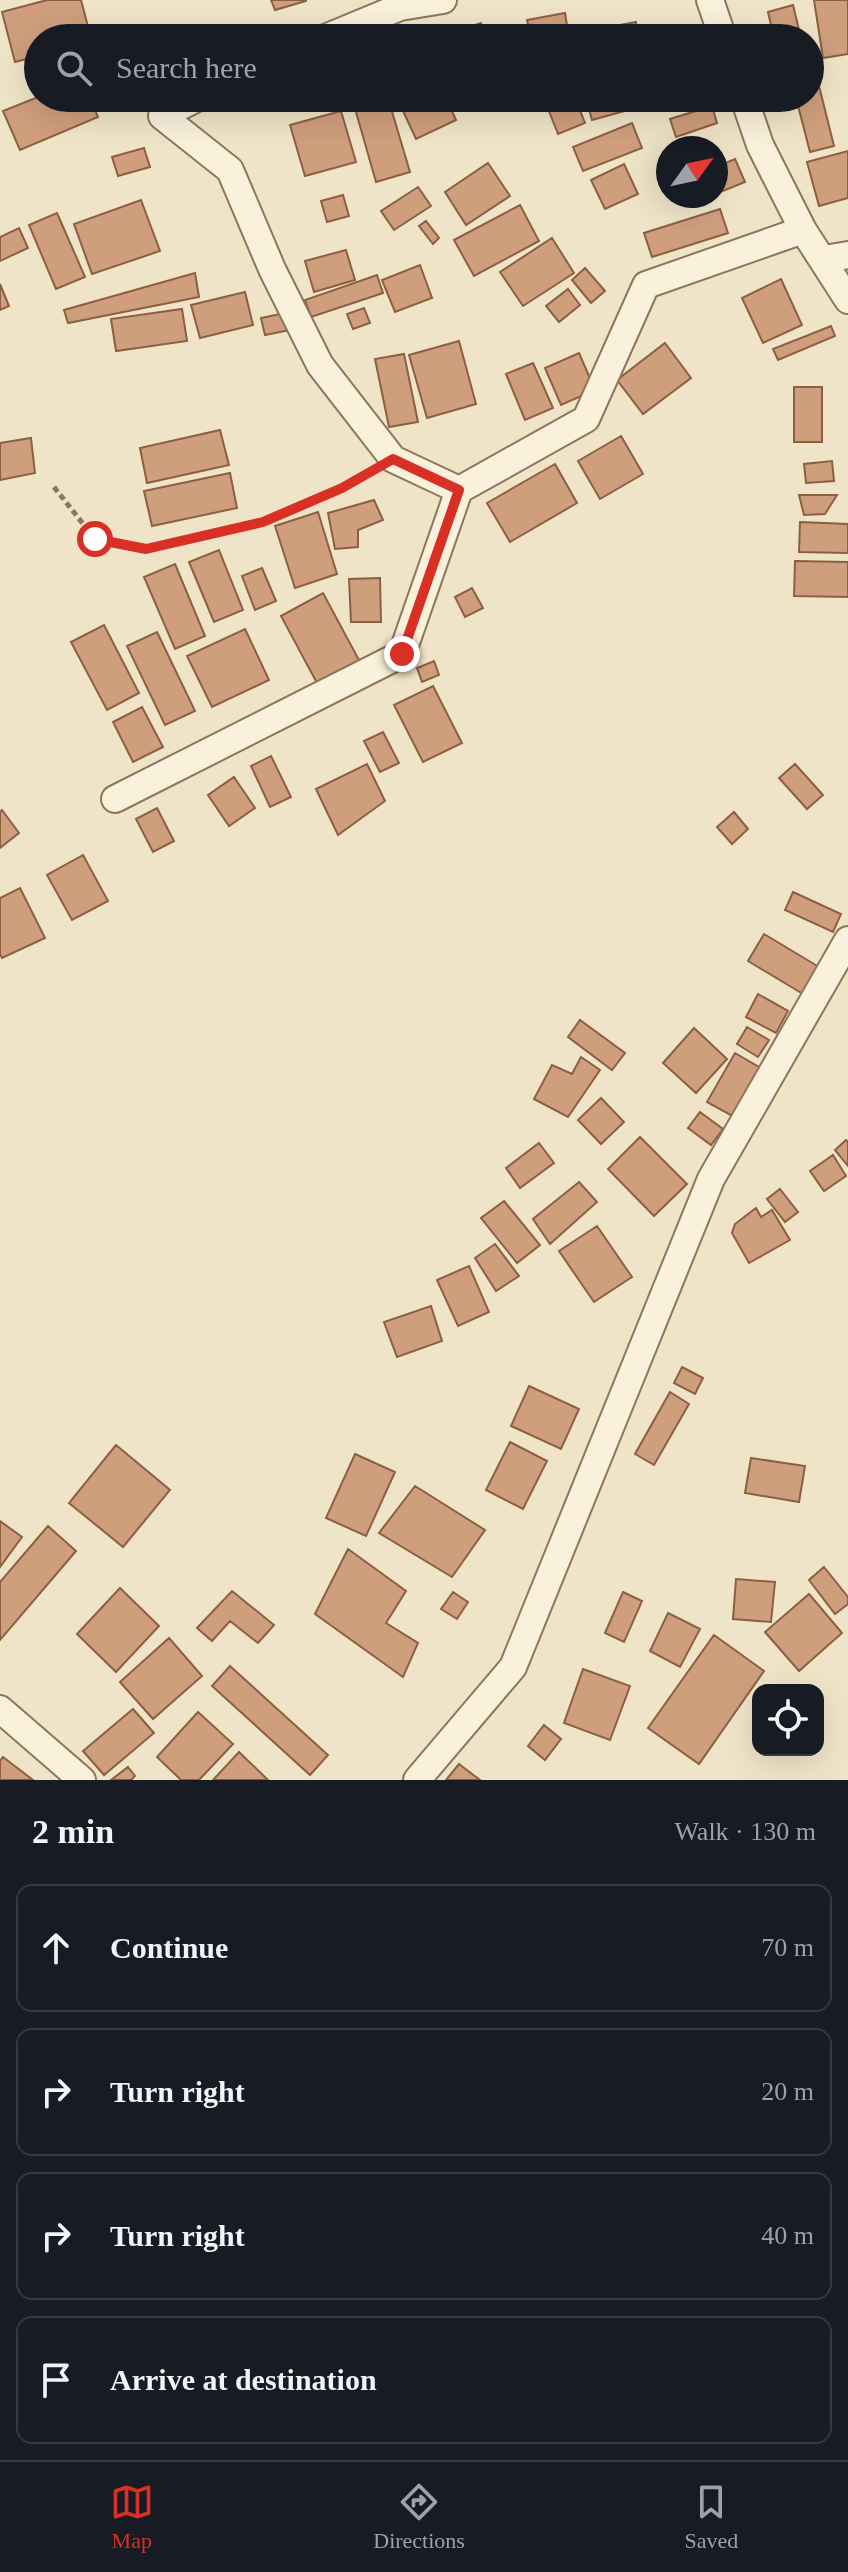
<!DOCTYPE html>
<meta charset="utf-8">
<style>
:root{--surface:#171b24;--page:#242831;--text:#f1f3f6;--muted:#9ea1a6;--line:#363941;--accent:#d93025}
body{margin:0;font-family:Georgia,serif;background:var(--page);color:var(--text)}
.controls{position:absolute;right:24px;bottom:24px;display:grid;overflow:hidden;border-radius:16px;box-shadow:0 8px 32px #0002}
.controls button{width:72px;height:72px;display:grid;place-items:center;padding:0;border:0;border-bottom:2px solid var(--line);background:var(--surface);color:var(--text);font:40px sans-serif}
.compass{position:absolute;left:656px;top:136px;width:72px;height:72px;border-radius:50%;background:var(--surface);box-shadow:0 8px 32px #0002;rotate:57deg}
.stop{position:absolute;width:24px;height:24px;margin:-18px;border:6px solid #d93025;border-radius:50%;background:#fff}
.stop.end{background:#d93025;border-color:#fff;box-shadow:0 2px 8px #0008}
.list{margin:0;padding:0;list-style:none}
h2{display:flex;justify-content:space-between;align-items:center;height:104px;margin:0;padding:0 32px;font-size:34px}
h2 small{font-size:26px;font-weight:400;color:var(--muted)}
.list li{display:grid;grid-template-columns:52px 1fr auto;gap:24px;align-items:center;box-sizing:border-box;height:128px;margin:0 16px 16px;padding:0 16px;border:2px solid var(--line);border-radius:16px}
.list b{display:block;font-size:30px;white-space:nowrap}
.list em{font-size:26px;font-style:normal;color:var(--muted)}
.icon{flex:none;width:44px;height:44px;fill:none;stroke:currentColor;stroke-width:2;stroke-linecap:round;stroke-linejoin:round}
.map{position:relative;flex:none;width:848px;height:1780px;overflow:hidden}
.search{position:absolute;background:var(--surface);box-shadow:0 8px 32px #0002;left:24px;right:24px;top:24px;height:88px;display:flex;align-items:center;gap:20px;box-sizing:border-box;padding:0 28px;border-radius:44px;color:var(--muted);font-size:30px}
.sheet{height:680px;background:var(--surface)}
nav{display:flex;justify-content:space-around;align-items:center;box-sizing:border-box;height:112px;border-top:2px solid var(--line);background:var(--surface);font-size:22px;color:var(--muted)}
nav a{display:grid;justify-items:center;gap:4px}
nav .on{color:var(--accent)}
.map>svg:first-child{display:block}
.building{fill:#cf9f7d;stroke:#8d5f41;stroke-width:2}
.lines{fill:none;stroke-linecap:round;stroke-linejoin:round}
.minor-casing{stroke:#8d765c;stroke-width:30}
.path{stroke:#8d765c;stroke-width:5;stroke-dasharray:6 4;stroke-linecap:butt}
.minor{stroke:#faf1dc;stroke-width:26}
.route{stroke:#d93025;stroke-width:10}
</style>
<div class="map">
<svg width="848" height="1780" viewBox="0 0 848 1780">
<rect width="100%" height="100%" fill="#f0e4c8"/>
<path class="building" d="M47,0H81L91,38H38V56L15,62L2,12Z
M271,0H306V1L275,10Z
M814,0H848V54L823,58Z
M793,5L801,38H774L768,12Z
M565,13L569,38H531L527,20Z
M636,22L638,38H615L614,26Z
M481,23L486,38H435Z
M679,27L681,38H647V36Z
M595,28H606L605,38H594Z
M817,78L834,146L810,152L796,98H810V79Z
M38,97L90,98L98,117L20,150L3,111Z
M352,98H388L410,172L376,182Z
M397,98H446L456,120L416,139Z
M512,98H539L517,108Z
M566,98H575L585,123L558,134L547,106Z
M586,98H665V100L592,120Z
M712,106L717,123L676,137L670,119Z
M341,111L356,162L305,176L290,125Z
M632,123L642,148L583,171L573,147Z
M144,148L150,167L118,176L112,157Z
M848,151V198L819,206L807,162Z
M735,159L745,182L723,191L716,175V167Z
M488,163L510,196L466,225L445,192Z
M624,164L638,194L605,209L591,180Z
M418,187L431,206L394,230L381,211Z
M343,195L349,216L327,222L321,201Z
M141,200L160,251L92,274L74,224Z
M520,205L539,241L474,276L454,240Z
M720,209L728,233L652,257L644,233Z
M57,213L85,277L56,289L29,225Z
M426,221L439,238L433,244L419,226Z
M19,228L28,248L0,261V237Z
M552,238L574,273L523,306L500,272Z
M346,250L355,280L314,292L305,261Z
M420,265L432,298L395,312L382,280Z
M585,268L605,291L591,303L572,280Z
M195,273L199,297L68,323L64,310Z
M377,275L383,293L311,317L305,300Z
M781,279L802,325L763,343L742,298Z
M0,284L9,306L0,310Z
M568,289L580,305L559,322L546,306Z
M245,292L253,325L200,338L191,305Z
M364,308L370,323L353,329L347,314Z
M182,309L187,341L116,351L111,319Z
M285,313L290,330L265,335L261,318Z
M831,326L835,336L778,360L773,349Z
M459,341L476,404L427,418L409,355Z
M665,343L691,378L643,414L617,380Z
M579,353L595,390L561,405L545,368Z
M404,354L418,422L389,427L375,359Z
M533,363L553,408L525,420L506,374Z
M794,387H822V442H794Z
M220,430L229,465L147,483L140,448Z
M621,436L643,474L600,499L578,461Z
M31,438L35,473L0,480V443Z
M832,461L834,481L806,483L804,464Z
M555,464L577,503L510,542L487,503Z
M230,473L237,508L152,526L144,491Z
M799,495H837L825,514L804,515Z
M374,500L383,520L358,530V547L335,549L328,513Z
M318,512L337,574L295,588L275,526Z
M800,522L848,524V553L799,552Z
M219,550L243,610L214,622L189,562Z
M795,561L848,562V597L794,596Z
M175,564L205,636L175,649L144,577Z
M262,568L276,601L255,610L242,576Z
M380,578L381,622H351L349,579Z
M472,588L483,608L465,617L455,597Z
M323,593L360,662L318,685L281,616Z
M104,625L139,693L107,710L71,642Z
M245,629L269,680L212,707L187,656Z
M157,632L195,711L165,725L127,646Z
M434,661L439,675L422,682L417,668Z
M433,686L462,743L423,762L394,705Z
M142,707L163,747L133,762L113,722Z
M383,732L399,763L380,772L364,741Z
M271,756L291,797L270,807L251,766Z
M367,764L385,801L338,835L316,789Z
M795,764L823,795L807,809L779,778Z
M234,777L255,808L229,826L208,795Z
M157,808L174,841L153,852L136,819Z
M2,810L19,833L0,848V812Z
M734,812L748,829L732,844L717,827Z
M83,855L108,901L72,920L47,875Z
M20,888L45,938L2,958L0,954V898Z
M793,892L841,914L833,932L785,910Z
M764,934L819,967L803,994L748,961Z
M758,994L788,1011L776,1033L746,1017Z
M580,1020L625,1053L612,1070L568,1037Z
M747,1027L769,1040L758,1057L737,1044Z
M694,1028L727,1059L696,1093L663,1063Z
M735,1053L764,1070L736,1118L707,1102Z
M581,1057L600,1070L568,1117L534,1099L552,1065L572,1074Z
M601,1098L624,1122L601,1144L578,1120Z
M700,1112L723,1129L711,1145L688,1128Z
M640,1137L687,1184L654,1216L608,1169Z
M846,1140L848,1142V1166L835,1150Z
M539,1143L554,1163L520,1188L506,1168Z
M833,1155L846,1176L824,1191L810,1171Z
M579,1182L597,1202L550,1244L533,1219Z
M780,1189L798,1212L785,1222L767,1199Z
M504,1201L540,1245L517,1263L481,1218Z
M756,1208L761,1217L772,1210L790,1240L749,1263L732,1233L735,1224Z
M597,1226L632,1277L594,1302L559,1251Z
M495,1244L519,1276L496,1291L475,1258Z
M469,1266L489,1312L458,1326L437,1280Z
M431,1306L442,1341L397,1357L384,1322Z
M682,1367L703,1378L695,1394L674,1383Z
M529,1386L579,1409L561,1449L511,1426Z
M670,1392L689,1404L654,1465L635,1454Z
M510,1442L547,1461L523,1509L486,1490Z
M116,1445L170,1490L123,1547L69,1503Z
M355,1454L395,1472L366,1536L326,1518Z
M751,1458L805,1466L799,1502L745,1493Z
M415,1486L485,1530L452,1577L379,1533Z
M0,1521L22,1537L0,1567Z
M48,1526L76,1551L0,1640V1582Z
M348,1549L406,1591L386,1623L418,1643L403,1677L315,1614Z
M824,1567L848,1597V1604L835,1614L809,1580Z
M736,1579L775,1582L771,1622L733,1619Z
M120,1588L159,1626L116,1672L77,1634Z
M232,1591L274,1625L258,1643L230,1621L212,1641L197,1628Z
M453,1592L468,1602L457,1619L441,1609Z
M623,1592L642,1601L624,1642L605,1633Z
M809,1594L842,1633L799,1671L765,1632Z
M668,1613L700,1629L680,1667L650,1651Z
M714,1635L764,1671L699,1764L648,1728Z
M169,1638L202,1676L153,1719L120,1682Z
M230,1666L328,1755L310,1775L212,1686Z
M583,1669L630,1686L610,1740L564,1723Z
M133,1709L154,1733L104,1775L83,1751Z
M198,1712L233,1744L199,1780H181L157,1757Z
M544,1725L561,1739L545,1760L528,1746Z
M239,1752L268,1780H213Z
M3,1757L33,1780H0V1761Z
M459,1764L480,1780H446Z
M128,1767L135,1776L131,1780H111Z"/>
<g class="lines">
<g class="minor-casing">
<path id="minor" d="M710,0L723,38
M325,38L400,7L443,0
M197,98L162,116L230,170L272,269L320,365L393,459L459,490
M744,98L760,145L803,230L848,300
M824,259L848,255
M115,799L402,654L459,490L586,419L646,285L803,230
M0,1709L82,1780
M417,1780L513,1667L711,1179L848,940"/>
</g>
<path class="path" d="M54,487L95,539L146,549L263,522L342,488L368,473"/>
<use href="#minor" class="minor"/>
</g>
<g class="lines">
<path class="route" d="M95,539L146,549L263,522L342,488L393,459L459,490L402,654"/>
</g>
</svg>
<div class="controls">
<button><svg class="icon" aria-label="locate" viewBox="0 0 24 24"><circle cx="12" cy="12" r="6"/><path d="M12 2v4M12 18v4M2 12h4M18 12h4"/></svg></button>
</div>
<svg class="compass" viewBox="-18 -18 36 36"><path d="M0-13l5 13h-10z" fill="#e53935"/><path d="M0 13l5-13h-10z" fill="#9ea1a6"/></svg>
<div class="stop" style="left:95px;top:539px"></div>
<div class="stop end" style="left:402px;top:654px"></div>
<div class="search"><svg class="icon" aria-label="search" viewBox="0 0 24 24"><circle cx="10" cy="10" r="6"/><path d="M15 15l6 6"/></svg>Search here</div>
</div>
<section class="sheet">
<h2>2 min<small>Walk · 130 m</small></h2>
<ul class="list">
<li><svg class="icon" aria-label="ahead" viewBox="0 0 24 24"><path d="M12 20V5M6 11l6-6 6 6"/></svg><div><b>Continue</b></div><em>70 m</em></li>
<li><svg class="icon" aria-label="right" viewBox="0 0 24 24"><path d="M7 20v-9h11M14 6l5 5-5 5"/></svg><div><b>Turn right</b></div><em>20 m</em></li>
<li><svg class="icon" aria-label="right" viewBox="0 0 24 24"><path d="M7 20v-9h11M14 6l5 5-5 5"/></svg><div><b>Turn right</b></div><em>40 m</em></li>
<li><svg class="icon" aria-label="arrive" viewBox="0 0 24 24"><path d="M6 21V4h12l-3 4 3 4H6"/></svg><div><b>Arrive at destination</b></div></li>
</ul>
</section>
<nav>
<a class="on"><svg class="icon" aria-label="map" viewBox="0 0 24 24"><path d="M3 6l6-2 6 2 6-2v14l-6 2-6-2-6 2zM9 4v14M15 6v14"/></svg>Map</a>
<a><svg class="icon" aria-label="directions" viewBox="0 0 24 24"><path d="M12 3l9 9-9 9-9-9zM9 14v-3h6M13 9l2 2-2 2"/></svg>Directions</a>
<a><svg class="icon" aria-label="saved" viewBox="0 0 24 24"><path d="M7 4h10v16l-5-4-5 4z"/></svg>Saved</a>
</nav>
